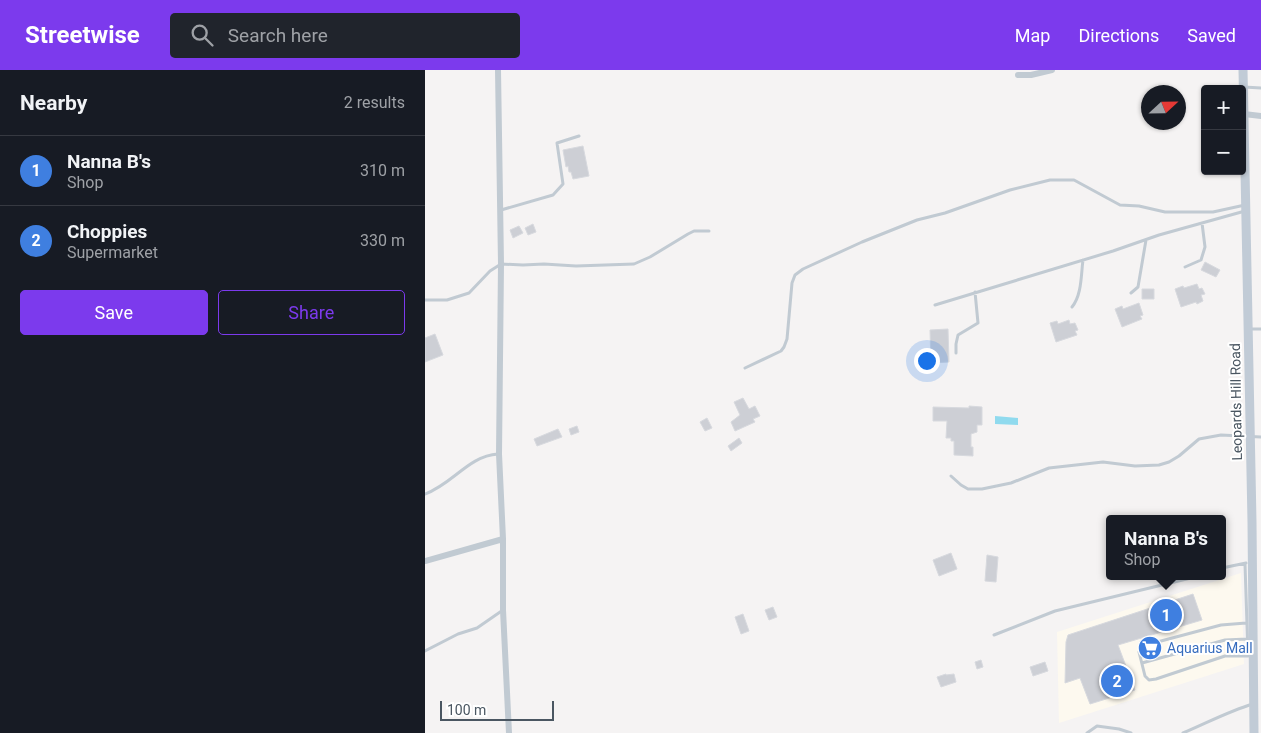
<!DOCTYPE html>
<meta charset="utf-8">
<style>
:root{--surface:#171b24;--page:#20242c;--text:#f1f3f6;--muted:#9ea1a6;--line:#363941;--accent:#7c3aed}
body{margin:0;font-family:Roboto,sans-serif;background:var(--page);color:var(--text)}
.controls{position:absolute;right:15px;top:15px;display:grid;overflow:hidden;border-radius:5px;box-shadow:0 1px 4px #0004}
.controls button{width:45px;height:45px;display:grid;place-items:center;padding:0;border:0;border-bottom:1px solid var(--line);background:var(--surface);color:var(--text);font:25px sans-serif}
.compass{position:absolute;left:716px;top:15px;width:45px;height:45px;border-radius:50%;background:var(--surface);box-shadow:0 1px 4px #0004;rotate:68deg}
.scale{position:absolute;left:15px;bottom:12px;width:114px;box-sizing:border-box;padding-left:5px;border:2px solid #4a5661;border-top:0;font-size:14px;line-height:18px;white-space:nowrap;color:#4a5661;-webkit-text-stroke:4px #fff;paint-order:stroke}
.you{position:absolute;left:501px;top:290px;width:18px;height:18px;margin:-12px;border:4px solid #fff;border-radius:50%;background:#1a73e8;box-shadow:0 0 0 8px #1a73e833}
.badge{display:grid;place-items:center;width:32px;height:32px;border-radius:50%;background:var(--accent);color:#fff;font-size:16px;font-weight:700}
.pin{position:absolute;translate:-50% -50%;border:2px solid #fff;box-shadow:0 1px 5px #0006}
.popup{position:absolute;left:681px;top:445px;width:120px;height:65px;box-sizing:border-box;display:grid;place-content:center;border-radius:5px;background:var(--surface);filter:drop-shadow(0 1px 4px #0005);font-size:16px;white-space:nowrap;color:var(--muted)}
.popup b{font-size:19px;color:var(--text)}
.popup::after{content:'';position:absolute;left:50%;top:100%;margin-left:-10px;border:10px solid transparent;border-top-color:var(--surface)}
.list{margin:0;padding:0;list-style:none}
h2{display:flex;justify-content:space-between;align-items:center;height:65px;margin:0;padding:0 20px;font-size:21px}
h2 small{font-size:16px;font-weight:400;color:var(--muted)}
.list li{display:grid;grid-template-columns:32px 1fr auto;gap:15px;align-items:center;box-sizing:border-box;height:70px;padding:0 20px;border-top:1px solid var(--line)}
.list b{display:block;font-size:19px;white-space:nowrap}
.list p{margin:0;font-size:16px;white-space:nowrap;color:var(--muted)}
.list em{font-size:16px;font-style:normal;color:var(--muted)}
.actions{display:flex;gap:10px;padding:15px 20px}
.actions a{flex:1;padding:11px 0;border:1px solid var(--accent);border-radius:5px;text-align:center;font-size:18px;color:var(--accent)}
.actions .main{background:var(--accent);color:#fff}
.icon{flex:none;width:28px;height:28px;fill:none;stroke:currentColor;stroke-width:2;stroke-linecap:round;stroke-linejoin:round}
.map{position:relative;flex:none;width:836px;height:663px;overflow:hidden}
header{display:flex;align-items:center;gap:30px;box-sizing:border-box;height:70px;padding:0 25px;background:var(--accent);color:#fff}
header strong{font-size:24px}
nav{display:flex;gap:28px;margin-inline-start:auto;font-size:18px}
.search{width:350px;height:45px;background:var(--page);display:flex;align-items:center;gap:12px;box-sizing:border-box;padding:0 18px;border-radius:5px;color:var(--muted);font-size:19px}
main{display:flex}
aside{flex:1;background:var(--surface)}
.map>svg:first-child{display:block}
.commercial{fill:#fdf9ef}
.water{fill:#90daee}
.building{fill:#cdcfd5;stroke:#d7d9de}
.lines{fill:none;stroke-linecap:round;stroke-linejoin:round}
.service{stroke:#c1cad2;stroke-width:3}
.minor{stroke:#c1cad2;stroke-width:6}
.secondary{stroke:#c1cbd6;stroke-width:9}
.labels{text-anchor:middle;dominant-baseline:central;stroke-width:4;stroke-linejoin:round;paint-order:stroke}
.street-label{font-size:14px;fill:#4a5661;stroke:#fff}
.shop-label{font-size:14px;fill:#366cbe;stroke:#fff;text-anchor:start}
</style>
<header>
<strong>Streetwise</strong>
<div class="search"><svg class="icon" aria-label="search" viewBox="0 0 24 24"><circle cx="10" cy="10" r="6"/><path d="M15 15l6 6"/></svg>Search here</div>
<nav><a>Map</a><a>Directions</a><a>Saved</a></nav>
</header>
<main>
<aside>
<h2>Nearby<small>2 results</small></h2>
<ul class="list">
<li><span class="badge" style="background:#3f7fe0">1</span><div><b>Nanna B's</b><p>Shop</p></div><em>310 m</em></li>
<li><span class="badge" style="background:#3f7fe0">2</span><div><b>Choppies</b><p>Supermarket</p></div><em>330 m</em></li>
</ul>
<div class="actions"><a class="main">Save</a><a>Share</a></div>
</aside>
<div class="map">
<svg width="836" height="663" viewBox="0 0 836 663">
<rect width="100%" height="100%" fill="#f5f3f3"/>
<path class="commercial" d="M816,503L819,594L634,653L632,562Z"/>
<path class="water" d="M570,346L593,348V355L570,354Z"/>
<path class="building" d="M158,76L164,106L148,109L146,102H144L143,96L141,97L138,80Z
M108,154L111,162L103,165L100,158Z
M94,156L98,163L88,168L85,160Z
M780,192L795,200L791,207L776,200Z
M772,214L774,219L777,218L780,224L776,225L778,231L772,234L771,232L756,237L750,219L758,216L759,218Z
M717,219H729V229H717Z
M714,233L718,245L715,246L717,249L697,257L690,239L697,236L698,239Z
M644,250L645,254L650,253L653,260L650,261L652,265L631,272L625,253L632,251L633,254Z
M523,259L524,292L506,293L505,260Z
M10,264L18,285L0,292V268Z
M318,328L324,339L330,336L335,346L328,349L330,352L310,361L306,352L315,345L309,332Z
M544,336L557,337V355H552V362L546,364V377H548V386L529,385V371H526V368H521L522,351H508V337L544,338Z
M282,348L287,358L280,361L275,352Z
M152,356L154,362L146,365L144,359Z
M133,359L137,367L112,376L109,369Z
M314,368L317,373L306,381L303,376Z
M526,483L532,499L514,506L508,490Z
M562,485L573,487L571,512L560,511Z
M768,524L777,550L693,575L710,620L665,634L655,608L640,613L641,572L643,565Z
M348,537L352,547L344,550L340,540Z
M318,544L324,561L316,564L310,547Z
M556,590L558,597L552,599L550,592Z
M620,592L623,601L608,606L605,597Z
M521,604V605L529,604L531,612L516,617L512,607Z"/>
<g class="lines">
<path class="service" d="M819,17L836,18
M76,140L128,125L138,114L132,73L154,66
M760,197L776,190L780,177L777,153
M706,223L713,217L721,170
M0,230H22L44,223L65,201L76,194L98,195L119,194L151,196L209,194L225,187L263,164L269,161H284
M510,235L688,181L734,165L820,141
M647,237C657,225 656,204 658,190
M824,259H836
M531,283V274L533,265L553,253L550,222
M320,298L356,281L359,277L362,269L367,213L370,205L378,199L437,172L492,150L520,143L585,120L625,110H649L695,135L714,136L740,142H788L820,135
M526,406L536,415L543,419H557L586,413L624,398L678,392L710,396L734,395L744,392L754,386L774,369L796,365L836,367
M0,424C28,414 43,386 73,384
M820,494L823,585
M797,498L821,493
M821,553L796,555L721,575L716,577L714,582L720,606L724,610L731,609L800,586H823
M569,565L630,541L774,506
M0,581L33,564L52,558L78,540
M717,593L800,570L822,569
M662,663L672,656L694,659L706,663
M758,663C782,653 804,641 828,634"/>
<path class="minor" d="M73,0L76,194L74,384L78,469V540L84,663
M593,5H606L627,0
M819,44L836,46
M0,491L78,469"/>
<path class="secondary" d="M818,0L827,452L829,663"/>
</g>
<defs>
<g id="supermarket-disc" transform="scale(1.25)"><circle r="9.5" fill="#3f7fe0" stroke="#fff"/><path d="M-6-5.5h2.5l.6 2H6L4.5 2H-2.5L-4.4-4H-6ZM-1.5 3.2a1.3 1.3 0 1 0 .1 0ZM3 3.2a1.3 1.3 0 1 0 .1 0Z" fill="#fff"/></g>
</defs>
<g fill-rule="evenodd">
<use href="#supermarket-disc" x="725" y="578"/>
</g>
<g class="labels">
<g class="street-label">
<text transform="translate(811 332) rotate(-91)">Leopards Hill Road</text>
</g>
<g class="shop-label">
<text x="742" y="578">Aquarius Mall</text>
</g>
</g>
</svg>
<div class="controls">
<button>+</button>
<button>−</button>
</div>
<svg class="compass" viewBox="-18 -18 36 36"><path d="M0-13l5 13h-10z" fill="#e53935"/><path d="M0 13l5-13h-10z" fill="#9ea1a6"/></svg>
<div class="scale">100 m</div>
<div class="you"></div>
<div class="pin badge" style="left:741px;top:545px;background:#3f7fe0">1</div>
<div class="popup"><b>Nanna B's</b>Shop</div>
<div class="pin badge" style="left:692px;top:611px;background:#3f7fe0">2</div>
</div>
</main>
